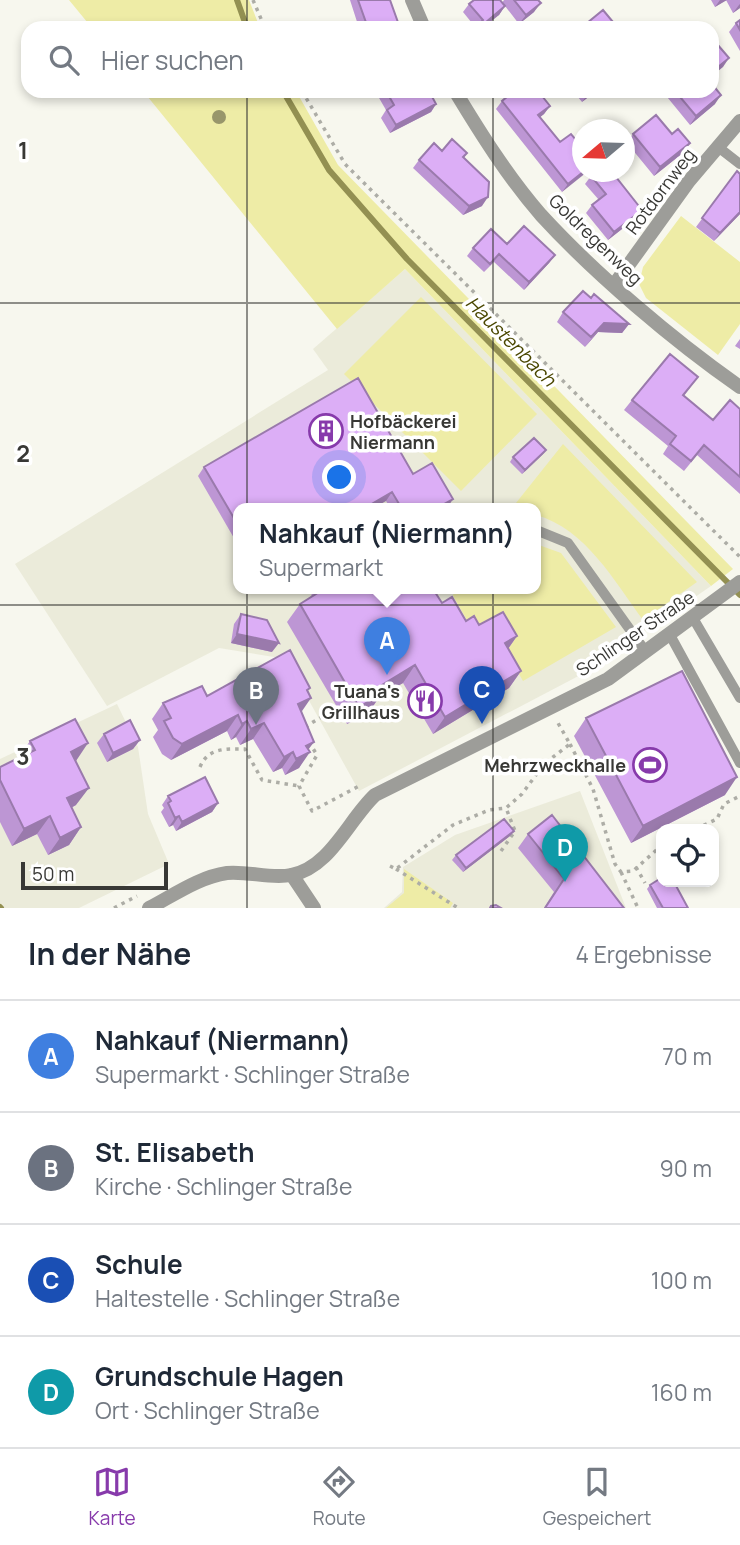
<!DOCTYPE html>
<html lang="de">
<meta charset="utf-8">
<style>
:root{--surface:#fff;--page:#f6f6f7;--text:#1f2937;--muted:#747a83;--line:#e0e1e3;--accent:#873aab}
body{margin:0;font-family:Manrope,sans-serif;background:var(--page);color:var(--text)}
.controls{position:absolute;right:21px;bottom:21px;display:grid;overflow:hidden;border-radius:14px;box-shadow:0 4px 10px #0003}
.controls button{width:63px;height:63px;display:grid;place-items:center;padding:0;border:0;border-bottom:2px solid var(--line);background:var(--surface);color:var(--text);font:35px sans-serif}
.compass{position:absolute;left:572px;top:119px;width:63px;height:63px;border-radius:50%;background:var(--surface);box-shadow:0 4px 10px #0003;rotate:251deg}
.scale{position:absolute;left:21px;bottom:18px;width:147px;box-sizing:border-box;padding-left:7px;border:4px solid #383835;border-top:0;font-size:19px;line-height:24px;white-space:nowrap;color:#383835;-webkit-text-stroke:5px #fff;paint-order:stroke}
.you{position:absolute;left:340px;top:478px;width:24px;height:24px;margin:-18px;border:5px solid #fff;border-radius:50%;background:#1a73e8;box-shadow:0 0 0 10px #1a73e833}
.badge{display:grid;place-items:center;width:46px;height:46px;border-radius:50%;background:var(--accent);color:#fff;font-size:23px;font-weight:700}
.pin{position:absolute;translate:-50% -58px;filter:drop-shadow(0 2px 4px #0008)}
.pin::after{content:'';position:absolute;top:37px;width:24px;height:21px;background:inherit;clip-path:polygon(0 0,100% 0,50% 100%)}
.popup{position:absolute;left:233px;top:503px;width:308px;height:91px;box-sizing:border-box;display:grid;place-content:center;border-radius:14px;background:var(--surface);filter:drop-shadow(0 2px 5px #0005);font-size:23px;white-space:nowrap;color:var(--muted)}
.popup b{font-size:26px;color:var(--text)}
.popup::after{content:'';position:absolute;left:50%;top:100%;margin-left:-14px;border:14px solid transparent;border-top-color:var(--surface)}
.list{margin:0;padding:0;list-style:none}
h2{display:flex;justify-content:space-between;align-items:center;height:91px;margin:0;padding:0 28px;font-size:30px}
h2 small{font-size:23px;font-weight:400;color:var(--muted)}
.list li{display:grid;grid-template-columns:46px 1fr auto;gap:21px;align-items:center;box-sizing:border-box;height:112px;padding:0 28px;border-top:2px solid var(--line)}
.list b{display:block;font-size:26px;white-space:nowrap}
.list p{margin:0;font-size:23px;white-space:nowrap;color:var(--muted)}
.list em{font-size:23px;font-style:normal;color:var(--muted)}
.icon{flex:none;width:38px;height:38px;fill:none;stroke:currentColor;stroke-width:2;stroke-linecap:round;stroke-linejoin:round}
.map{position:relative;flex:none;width:740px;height:908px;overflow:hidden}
.search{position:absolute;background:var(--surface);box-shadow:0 4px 10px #0003;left:21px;right:21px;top:21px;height:77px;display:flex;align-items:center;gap:18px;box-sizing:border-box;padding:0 24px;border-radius:21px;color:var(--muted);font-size:26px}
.sheet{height:539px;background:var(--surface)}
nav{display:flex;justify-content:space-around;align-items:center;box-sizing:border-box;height:98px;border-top:2px solid var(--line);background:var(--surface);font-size:19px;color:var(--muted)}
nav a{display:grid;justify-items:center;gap:4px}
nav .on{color:var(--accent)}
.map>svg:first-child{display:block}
.built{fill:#ebebda;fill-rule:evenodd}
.green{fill:#eeeca6}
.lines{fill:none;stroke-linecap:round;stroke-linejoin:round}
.stream{stroke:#939052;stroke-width:6}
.path{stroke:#adada6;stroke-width:3.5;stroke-dasharray:3.5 5;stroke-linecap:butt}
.service{stroke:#9d9d99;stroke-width:10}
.minor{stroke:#9d9d99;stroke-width:14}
.tertiary{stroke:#9d9d99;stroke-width:14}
.tree{fill:#98966b}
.wall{fill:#bd96d4}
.shaded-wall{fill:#9a7aac}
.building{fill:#dcaef6;stroke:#9a7aac;stroke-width:2}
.grid{fill:none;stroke:#383835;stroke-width:2;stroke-opacity:0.55}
.labels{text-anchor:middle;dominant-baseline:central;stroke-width:7;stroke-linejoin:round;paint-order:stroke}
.street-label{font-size:18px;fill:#383835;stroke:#fff}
.poi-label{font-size:18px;font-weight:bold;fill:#383835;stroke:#fff;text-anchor:end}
.water-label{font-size:19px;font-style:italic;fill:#4a4700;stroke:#fff}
.grid-label{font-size:23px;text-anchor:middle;font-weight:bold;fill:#383835;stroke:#fff;stroke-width:7;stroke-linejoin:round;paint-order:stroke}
</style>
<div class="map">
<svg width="740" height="908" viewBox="0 0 740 908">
<rect width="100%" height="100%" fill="#f7f7ee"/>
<path class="built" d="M405,269L711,586L588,671L359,791L286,659L219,648L107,706L15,564L328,370L313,349ZM238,509H536V589H238Z
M117,704L138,747L148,814L169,864L79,908H4L0,903V759Z
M580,791L626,908H384L402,892L403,867L455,835Z"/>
<path class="green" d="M69,0H249L260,28H92Z
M143,91H296L338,165L733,569L711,586L405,269L337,329Z
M681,216L740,262V324L718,355L646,298L639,284L643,267Z
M421,297L537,414L461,491L344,374Z
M563,444L697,582L643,620C614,581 586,529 536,515V509L512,508Z
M536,544L561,553L616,627L523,681L488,620L472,629L453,596L454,589H536Z
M404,869L453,903L450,908H386L404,893Z"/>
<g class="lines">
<path class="stream" d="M237,0L247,28
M283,91L329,170L407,259L740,595
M0,907L1,908"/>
<path class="path" d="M253,0L265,28
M302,91L345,164L740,557
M305,727L328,713
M309,742L317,755L299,786L312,811L359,786
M570,744L593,789L615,864L621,872L633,871L661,846
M200,767C208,747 227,749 245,749L262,780L299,786
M696,829L717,819L724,804L740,796
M501,851L515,831L506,808
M390,866L396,869L453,825L489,810L506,808L522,794L544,764L570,744L558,723
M636,867L645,883
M396,869L458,908
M621,872L638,908
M114,908L137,896"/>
<path class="service" d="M718,147L740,164
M536,530L568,543L646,652
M693,618L740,698
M670,635L740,763"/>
<path class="minor" d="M412,0L424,28
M455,91C481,134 508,177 541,215C595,274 674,341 740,387
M614,285L689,181L740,121
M292,875L314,908"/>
<path class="tertiary" d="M149,908C174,895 199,877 227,873C248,871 271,879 291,875C330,868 349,819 375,795L608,679L740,582"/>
</g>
<circle class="tree" cx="219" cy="117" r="7"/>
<path class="wall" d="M350,0H390L400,28H359Z
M504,0H538L534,12L519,24L505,6L499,15L476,28L463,12L469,4L502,3Z
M711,0H740V8L733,13L726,0L715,7Z
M740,20V51L729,32L736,23Z
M375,91H429L436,104L431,112L390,133L381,118L386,110Z
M573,91H596L582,102Z
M663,91H712L715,104L690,125L663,92Z
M502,101L550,106L544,114L540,117L583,172L562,192L496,109Z
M633,134H672L690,143L684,152L654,176L627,143Z
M442,151L467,153L464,158L482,206L463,215L413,168L419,160Z
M737,171L740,174V214L714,241L696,227Z
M591,176L642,210L636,218L608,240L586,213L592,205L599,200L585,184Z
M507,244L555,255L549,263L524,290L494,262L484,272L467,256L473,248Z
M591,298L629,324L622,333L598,332L585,347L557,322L563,312Z
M740,339V349L735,346Z
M698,377L684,396L713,420L740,409V494L697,455L684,471L663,454L668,446L624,410L632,400Z
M546,450L543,454L522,474L510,462L513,457Z
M204,467L413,474L453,499L445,509H391L386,501L238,509V545L198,476Z
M313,589H433L442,603L466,621L517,636L508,649L521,671L509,688L433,734L403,683L380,696L369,712L347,724L287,622L300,604L311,597Z
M241,614L272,652L231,643L234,624Z
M307,692L301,712L308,750L299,768L285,775L282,768L273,772L253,739L240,745L236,737L231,740L227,731L171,760L162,754L153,737L158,730L152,719L163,703L207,696Z
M586,718L725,795L631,843L574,736Z
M104,734L140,740L133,749L107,762L97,743Z
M30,741L75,761L76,805L71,808L81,827L69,845L48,855L37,834L12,846L0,822V767L18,758Z
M168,796L218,803L212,812L176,831L173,825L169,827L161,812L164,808L162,805Z
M528,834L624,908H544L554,892L518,848Z
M510,836L463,872L452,860L456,855Z
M650,885L688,908H657L647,889Z"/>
<path class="shaded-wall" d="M720,0H727L715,7Z
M541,3L534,12L519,24L526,15Z
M740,4V8L733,13L739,5Z
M505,6L499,15L483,28L486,22Z
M729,58L723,67L712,76V72Z
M591,91H596L582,102L588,94Z
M721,95L715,104L690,125L696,116Z
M436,104L431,112L390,133L396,125Z
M550,106L544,114L533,123L538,115Z
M690,143L684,152L654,176L660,167Z
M583,172H587L562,192L568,184Z
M488,197L482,206L463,215L469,206Z
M642,210L636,218L608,240L614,232Z
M740,212V214L714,241L720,233Z
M555,255L549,263L524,290L529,282Z
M604,323L629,324L622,333L598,332L585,347Z
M546,450L543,454L522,474L525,470Z
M392,492L386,501L372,509H363Z
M453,499L447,508L445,509H435Z
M237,634L279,643L272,652L231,643Z
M517,636L505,653V643Z
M415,665L403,683L380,696L369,712L347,724L359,707L377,688Z
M521,671L509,688L433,734L445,717Z
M310,688L299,704L311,698L300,714L297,705L307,690Z
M238,715L227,731L171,760L182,744Z
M247,721L236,737L231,740L242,724Z
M264,723L253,739L240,745L251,729Z
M140,740L133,749L107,762L113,753Z
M314,742L305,754L310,752L299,768L285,775L306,746Z
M88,743L76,761L71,752Z
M293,752L282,768L273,772L284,757Z
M737,777L725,795L631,843L643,826Z
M89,788L76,805L55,816L67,798Z
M218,803L212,812L176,831L182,822Z
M50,816L37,834L12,846L24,829Z
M179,816L173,825L169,827L175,818Z
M81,827L69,845L48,855L60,838Z
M514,831L510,836L463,872L466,868Z"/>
<path class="building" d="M358,0H390L400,28H368Z
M474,0H500L505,6L486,22L491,28H476L483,20L469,4Z
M514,0H538L541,3L526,15Z
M603,10L618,28H581Z
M740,20V30L736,23Z
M717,44L729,58L712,72V48Z
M712,84L721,95L696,116L675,91H712Z
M386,91H429L436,104L396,125L387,110L394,105Z
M514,91H538L550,106L538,115L560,142L571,134L583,148V172L568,184L502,101Z
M656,115L672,134L678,129L690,143L660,167L633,134Z
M452,139L467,153L463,157L489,182L488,197L469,206L419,160L434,143L442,151Z
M737,171L740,174V212L720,233L702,218Z
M596,172H612L642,210L614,232L592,205L606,194L591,176Z
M524,226L555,255L529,282L499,254L490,264L473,248L491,229L507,244Z
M583,291L591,298L594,294L629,324L604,323L591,337L563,312Z
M670,354L698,377L683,395L713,420L730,400L740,409V477L704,445L691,461L670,444L676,436L632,400Z
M358,378L413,474L432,463L453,499L435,509H402L392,492L363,509H238V525L204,467Z
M534,438L546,450L525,470L513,457Z
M320,589H433L442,603L452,597L466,621L474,616L479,625L503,612L517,636L505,643L521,671L445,717L415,665L377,688L381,694L359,707L300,604L319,592Z
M241,614L267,620L279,643L237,634Z
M290,650L310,688L307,690L311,698L298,704L314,742L306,746L310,752L296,759L293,752L284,757L264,723L251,729L247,721L242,724L238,715L182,744L173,738L164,721L171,718L163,703L202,686L207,696Z
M682,671L737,777L643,826L586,718Z
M75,719L88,743L71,752L89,788L67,798L81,827L60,838L50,816L24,829L0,780V767L35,750L30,741Z
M130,720L140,740L113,753L104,734Z
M205,777L218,803L182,822L179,816L175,818L168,803L171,801L168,796Z
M552,815L624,908H545L564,879L528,834Z
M504,819L514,831L466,868L456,855Z
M661,878V882H674L688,908H663L650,885Z
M496,905L501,908H490L491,906Z"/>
<path class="grid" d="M247,0V28M493,0V28M247,91V908M493,91V908M0,303H740M0,605H740"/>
<defs>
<g id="building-ring" transform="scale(1.75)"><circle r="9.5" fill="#fff" stroke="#873aab" stroke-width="1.5"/><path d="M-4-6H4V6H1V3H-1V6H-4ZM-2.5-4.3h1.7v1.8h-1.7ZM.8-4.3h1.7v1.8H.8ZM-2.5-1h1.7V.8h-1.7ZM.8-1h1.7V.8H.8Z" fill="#873aab"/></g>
<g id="restaurant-ring" transform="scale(1.75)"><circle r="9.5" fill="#fff" stroke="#873aab" stroke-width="1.5"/><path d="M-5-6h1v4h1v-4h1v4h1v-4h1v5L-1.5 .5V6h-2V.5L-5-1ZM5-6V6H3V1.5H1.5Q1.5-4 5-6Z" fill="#873aab"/></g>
<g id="stadium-ring" transform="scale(1.75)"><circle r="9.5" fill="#fff" stroke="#873aab" stroke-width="1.5"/><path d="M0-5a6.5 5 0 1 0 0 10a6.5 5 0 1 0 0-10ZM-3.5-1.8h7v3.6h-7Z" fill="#873aab"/></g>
</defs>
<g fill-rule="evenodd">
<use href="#building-ring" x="326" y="431"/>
<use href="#restaurant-ring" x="425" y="701"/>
<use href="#stadium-ring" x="650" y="765"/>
</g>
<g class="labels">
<g class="street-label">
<text transform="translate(660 191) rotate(-53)">Rotdornweg</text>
<text transform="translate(596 239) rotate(44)">Goldregenweg</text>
<text transform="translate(635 633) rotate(-34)">Schlinger Straße</text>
</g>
<g class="poi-label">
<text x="350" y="421" text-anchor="start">Hofbäckerei<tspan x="350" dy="21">Niermann</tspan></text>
<text x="400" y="691">Tuana's<tspan x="400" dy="21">Grillhaus</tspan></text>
<text x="626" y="765">Mehrzweckhalle</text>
</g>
<g class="water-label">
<text transform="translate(511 341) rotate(45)">Haustenbach</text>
</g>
</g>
<g class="grid-label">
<text x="23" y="159">1</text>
<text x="23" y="462">2</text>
<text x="23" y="765">3</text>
</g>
</svg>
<div class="controls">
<button><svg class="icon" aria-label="locate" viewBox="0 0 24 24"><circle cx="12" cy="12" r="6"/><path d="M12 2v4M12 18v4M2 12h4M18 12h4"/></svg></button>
</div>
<svg class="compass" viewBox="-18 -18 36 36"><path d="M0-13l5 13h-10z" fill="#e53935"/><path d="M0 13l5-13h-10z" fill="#747a83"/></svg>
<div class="scale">50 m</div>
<div class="you"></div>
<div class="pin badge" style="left:387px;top:675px;background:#3f7fe0">A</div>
<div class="popup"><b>Nahkauf (Niermann)</b>Supermarkt</div>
<div class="pin badge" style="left:256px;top:725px;background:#6b7280">B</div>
<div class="pin badge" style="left:482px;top:724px;background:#1a4fb4">C</div>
<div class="pin badge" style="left:565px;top:882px;background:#0f9aa8">D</div>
<div class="search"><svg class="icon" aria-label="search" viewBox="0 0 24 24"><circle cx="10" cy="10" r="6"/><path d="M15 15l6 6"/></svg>Hier suchen</div>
</div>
<section class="sheet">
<h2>In der Nähe<small>4 Ergebnisse</small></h2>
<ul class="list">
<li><span class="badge" style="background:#3f7fe0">A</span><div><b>Nahkauf (Niermann)</b><p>Supermarkt · Schlinger Straße</p></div><em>70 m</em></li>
<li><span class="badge" style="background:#6b7280">B</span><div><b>St. Elisabeth</b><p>Kirche · Schlinger Straße</p></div><em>90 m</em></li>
<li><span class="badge" style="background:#1a4fb4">C</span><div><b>Schule</b><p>Haltestelle · Schlinger Straße</p></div><em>100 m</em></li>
<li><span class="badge" style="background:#0f9aa8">D</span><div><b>Grundschule Hagen</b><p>Ort · Schlinger Straße</p></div><em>160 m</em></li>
</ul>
</section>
<nav>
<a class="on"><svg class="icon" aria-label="map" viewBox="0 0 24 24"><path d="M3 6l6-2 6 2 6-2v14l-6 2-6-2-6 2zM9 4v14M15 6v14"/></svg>Karte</a>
<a><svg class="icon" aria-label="directions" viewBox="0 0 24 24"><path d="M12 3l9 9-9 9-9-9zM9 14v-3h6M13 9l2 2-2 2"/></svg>Route</a>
<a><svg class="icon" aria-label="saved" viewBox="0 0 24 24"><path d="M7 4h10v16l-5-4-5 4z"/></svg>Gespeichert</a>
</nav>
